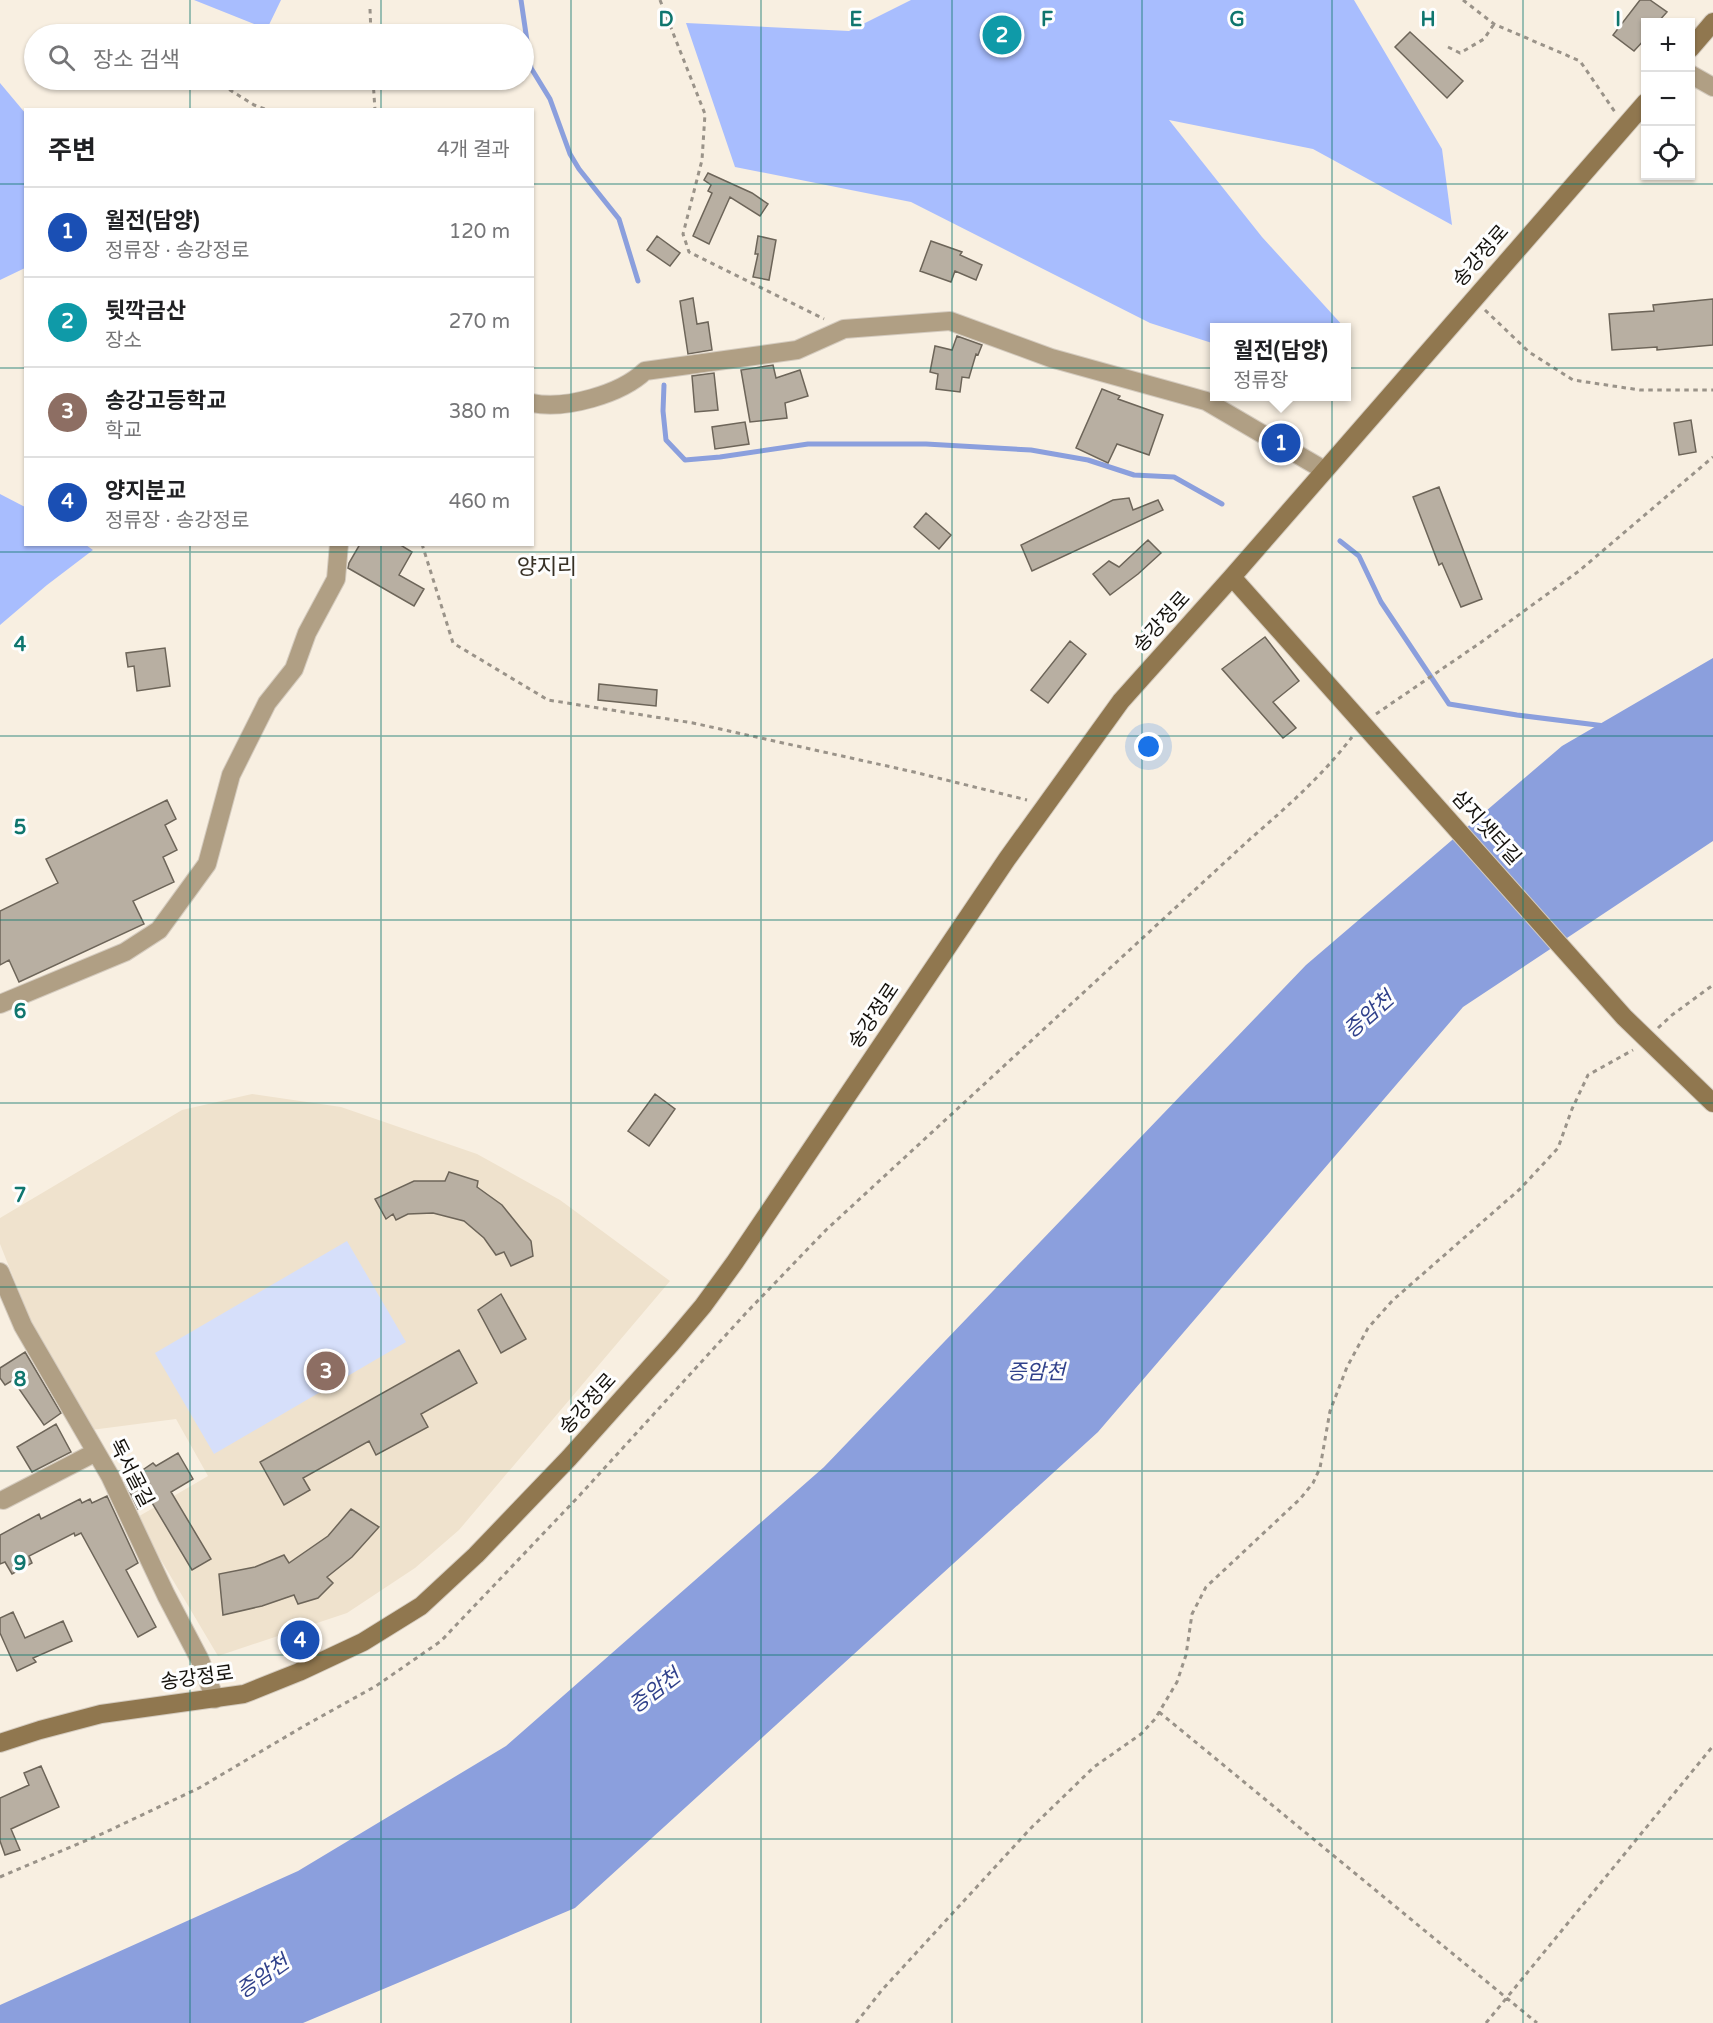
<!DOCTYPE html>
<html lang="ko">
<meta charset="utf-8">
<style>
:root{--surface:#fff;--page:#f6f6f6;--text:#202124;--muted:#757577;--line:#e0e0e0;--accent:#4861d5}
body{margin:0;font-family:"Varela Round","Noto Sans KR",sans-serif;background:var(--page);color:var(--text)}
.controls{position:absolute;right:18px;top:18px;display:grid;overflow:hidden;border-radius:0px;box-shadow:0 2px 4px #0004}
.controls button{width:54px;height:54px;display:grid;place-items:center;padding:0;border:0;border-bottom:2px solid var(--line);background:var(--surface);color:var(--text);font:30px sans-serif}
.you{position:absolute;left:1149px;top:747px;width:21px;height:21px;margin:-15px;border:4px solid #fff;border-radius:50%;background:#1a73e8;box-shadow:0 0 0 9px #1a73e833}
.badge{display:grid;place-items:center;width:39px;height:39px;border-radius:50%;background:var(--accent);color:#fff;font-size:20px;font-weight:700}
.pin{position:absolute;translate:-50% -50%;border:3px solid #fff;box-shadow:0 2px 6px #0006}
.popup{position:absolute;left:1210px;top:323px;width:141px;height:78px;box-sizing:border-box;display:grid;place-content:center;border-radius:0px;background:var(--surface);filter:drop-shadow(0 2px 4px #0005);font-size:20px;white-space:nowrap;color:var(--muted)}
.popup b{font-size:22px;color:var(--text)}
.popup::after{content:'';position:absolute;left:50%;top:100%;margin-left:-12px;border:12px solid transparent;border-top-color:var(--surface)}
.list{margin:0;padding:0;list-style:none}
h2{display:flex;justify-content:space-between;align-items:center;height:78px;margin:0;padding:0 24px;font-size:26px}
h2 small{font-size:20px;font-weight:400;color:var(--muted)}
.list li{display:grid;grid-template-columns:39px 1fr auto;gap:18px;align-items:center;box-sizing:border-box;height:90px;padding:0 24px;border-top:2px solid var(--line)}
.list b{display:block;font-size:22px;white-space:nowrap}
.list p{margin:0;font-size:20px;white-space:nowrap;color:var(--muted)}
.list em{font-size:20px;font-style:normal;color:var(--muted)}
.icon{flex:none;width:33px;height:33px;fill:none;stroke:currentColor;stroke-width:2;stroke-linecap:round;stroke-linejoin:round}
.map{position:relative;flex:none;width:1713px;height:2023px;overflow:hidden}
.search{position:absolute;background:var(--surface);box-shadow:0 2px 4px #0004;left:24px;top:24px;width:510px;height:66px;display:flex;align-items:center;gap:15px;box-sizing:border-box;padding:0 21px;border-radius:33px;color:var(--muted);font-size:22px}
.panel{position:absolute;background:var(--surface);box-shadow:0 2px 4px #0004;left:24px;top:108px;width:510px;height:438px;border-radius:0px}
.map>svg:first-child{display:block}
.built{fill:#efe2cd}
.green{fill:#d6dffa}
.forest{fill:#a8bdfe}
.water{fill:#8b9fdd}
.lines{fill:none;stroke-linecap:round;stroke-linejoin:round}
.stream{stroke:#8b9fdd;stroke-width:5}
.building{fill:#b8afa2;stroke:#6d6559;stroke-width:1.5}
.street-casing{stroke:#d4cbbf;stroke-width:20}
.secondary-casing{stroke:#d4cbbf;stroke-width:20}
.path{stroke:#9a9389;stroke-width:3;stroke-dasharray:4.5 4.5;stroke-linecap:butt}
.street{stroke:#b09f84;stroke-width:18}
.secondary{stroke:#90774f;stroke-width:18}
.grid{fill:none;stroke:#0f766e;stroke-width:1.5;stroke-opacity:0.55}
.labels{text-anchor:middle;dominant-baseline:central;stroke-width:6;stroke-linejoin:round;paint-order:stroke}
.street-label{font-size:20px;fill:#14110c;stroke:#fefefe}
.water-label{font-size:21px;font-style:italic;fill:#30418b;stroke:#fefefe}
.quarter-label{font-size:22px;fill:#373025;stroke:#fefefe}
.grid-label{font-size:20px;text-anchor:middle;font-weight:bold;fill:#0f766e;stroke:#fefefe;stroke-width:6;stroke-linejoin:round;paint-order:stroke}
</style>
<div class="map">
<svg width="1713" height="2023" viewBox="0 0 1713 2023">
<rect width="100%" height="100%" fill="#f8efe1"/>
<path class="built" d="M252,1094L341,1107L477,1154L560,1200L670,1281L459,1530L415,1568L347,1613L218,1656L136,1518L208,1476L176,1419L91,1430L32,1324L0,1244V1218L182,1110Z"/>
<path class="green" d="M347,1241L406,1342L214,1454L155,1353Z"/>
<path class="forest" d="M194,0H281L267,29Z
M911,0H1354L1442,149L1452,225L1313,149L1169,120L1262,237L1344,327L1215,328V344L1150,323L911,202L735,167L686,23L849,31Z
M0,83L26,114L25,268L0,280Z
M0,494L25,507L26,544L86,545L93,550L47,585L0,625Z"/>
<path class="water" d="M1713,658V841L1463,1007L1098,1432L575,1908L303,2023H0V2005L298,1871L506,1746L824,1467L1306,965L1562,746Z"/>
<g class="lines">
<path class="stream" d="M521,0L531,68L550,99L570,154L579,169L619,219L638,281
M664,385L663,411L666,440L685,460L720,457L808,444H926L1031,450L1088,460L1134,475L1174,477L1222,504
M1340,541L1359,556L1381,602L1449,704L1517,715L1605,726"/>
</g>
<path class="building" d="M1640,0H1650L1667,12L1658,22H1646V38L1634,51L1613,35Z
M1410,32L1463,81L1447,98L1395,47Z
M708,173L752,193L768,204L760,216L730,197L709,244L693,236L712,193L708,191L711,185L704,180Z
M657,236L680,253L670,266L647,250Z
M758,236L776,240L769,280L753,277L758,254H755Z
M931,241L962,252L960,255L982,265L976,280L955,271L951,282L920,271Z
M693,298L697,324L708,322L712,350L688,354L680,301Z
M1713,299V345L1657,350V347L1612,350L1609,314L1654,311L1653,305Z
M957,336L982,345L978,355L976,354L969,378L962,377L960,392L936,389L938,374L930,372L935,346L952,350Z
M773,365L776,378L800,370L808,396L785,403L787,418L750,422L741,370Z
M714,373L718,410L695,412L692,376Z
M1102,389L1120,396L1118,399L1163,415L1149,455L1117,444L1108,463L1076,448Z
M1691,420L1696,452L1679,455L1674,423Z
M745,422L749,444L715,449L712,427Z
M1439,487L1482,599L1461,607L1442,563L1439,565L1413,497Z
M1129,498L1133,510L1158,500L1163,510L1032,571L1021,545L1113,500Z
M926,513L951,535L939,549L914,527Z
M1148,540L1161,553L1138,574L1110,595L1093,574L1109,561L1119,567Z
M360,544H399L412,552L399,575L424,589L414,606L348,568L349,563Z
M1265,637L1299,681L1273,702L1296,728L1283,738L1222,669Z
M1070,641L1086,654L1048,703L1031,690Z
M165,648L170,686L137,691L134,666L128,667L126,653Z
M599,684L657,690L656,706L598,700Z
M167,800L176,819L165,825L177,850L163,857L174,882L133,901L144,924L19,982L9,960L0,965V911L58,883L46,859Z
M655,1094L675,1109L649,1146L628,1131Z
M449,1172L478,1181L477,1187L502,1205L531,1241L533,1256L511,1266L504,1252L496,1255L484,1238L464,1221L433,1213L408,1214L396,1220L393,1214L386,1219L375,1199L414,1181H445Z
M501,1294L526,1339L501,1353L478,1310Z
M459,1350L477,1383L421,1414L428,1427L376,1455L369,1441L303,1478L310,1490L284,1505L260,1462Z
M25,1352L61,1413L44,1425L13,1380L5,1385L0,1378V1368Z
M56,1424L71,1452L32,1472L17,1447Z
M178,1453L193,1479L171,1492L211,1559L192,1570L151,1501L138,1509L125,1482L153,1463L156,1466Z
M107,1496L138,1563L126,1570L156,1627L138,1637L81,1533L75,1536L74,1533L29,1556L32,1563L12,1574L5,1562L0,1564V1535L39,1514L41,1519L80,1499L82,1503L90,1499L92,1503Z
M351,1509L379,1527L352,1557L327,1577L333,1583L318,1598L298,1604L294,1595L262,1606L223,1615L219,1574L255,1567L284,1555L289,1563L328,1536Z
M13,1612L25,1638L63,1621L72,1641L33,1658L36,1662L17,1671L0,1633V1618Z
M41,1766L59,1807L11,1829L20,1850L5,1855L0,1841V1798L29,1785L24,1773Z"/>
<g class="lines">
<g class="street-casing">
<path id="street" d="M1690,74L1713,87
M532,403C565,410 621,394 645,371L797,350L844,329L950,321L1051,358L1206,401L1324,470
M0,1004L125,952L159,930L207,864L231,775L267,703L294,669L307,633L336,579L339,544
M0,1272L23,1326L110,1476L166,1595L200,1660L215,1699
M3,1500L96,1452"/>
</g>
<g class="secondary-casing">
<path id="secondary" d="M1690,49L1713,22
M1232,577L1624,1017L1713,1103
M0,1743L40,1730L101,1714L244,1694L299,1672L363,1642L421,1606L476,1555L569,1458L671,1344L703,1306L735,1262L1007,859L1121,701L1232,577L1646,102"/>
</g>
<path class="path" d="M660,0L705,114L702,160L683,234L689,252L824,319
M1463,0L1494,24L1580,61L1615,112
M370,9L371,34
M1448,47L1460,53L1484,39L1494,24
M214,80L254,105L268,110
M373,80L375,110
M1485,310L1529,352L1573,380L1640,390H1713
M422,544L453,643L548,700L693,723L914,772L1027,800
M1376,714L1480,643L1579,571L1713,457
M1658,1028L1672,1015L1713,985
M1159,1712L1537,2023
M0,1877L106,1832L199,1788L304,1726L376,1686L441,1641L579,1496L746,1313L826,1230L1250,839C1287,807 1322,776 1352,737
M856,2023L882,1990L1030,1829L1094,1767L1141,1734L1155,1719L1177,1682L1186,1655L1192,1614L1206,1587L1300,1499L1313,1483L1320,1468L1330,1411L1347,1367L1368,1328L1393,1300L1520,1189L1558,1148L1572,1109L1588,1075L1633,1050
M1486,2023L1713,1746"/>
<use href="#street" class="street"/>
<use href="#secondary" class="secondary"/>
</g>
<path class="grid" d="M190,0V34M381,0V34M571,0V2023M761,0V2023M952,0V2023M1142,0V2023M1332,0V2023M1523,0V2023M190,80V110M381,80V110M0,184H26M532,184H1713M0,368H26M532,368H1713M190,544V2023M381,544V2023M0,552H1713M0,736H1713M0,920H1713M0,1103H1713M0,1287H1713M0,1471H1713M0,1655H1713M0,1839H1713"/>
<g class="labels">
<g class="street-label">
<text transform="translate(1481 256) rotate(-49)">송강정로</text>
<text transform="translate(1162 622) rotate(-48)">송강정로</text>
<text transform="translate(1486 828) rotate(48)">삼지샛터길</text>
<text transform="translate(874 1016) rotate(-56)">송강정로</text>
<text transform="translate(588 1404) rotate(-48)">송강정로</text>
<text transform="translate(131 1473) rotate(63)">독서골길</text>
<text transform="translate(197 1678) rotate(-8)">송강정로</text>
</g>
<g class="water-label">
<text transform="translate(1369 1015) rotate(-41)">증암천</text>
<text x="1036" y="1372">증암천</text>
<text transform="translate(655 1691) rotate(-37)">증암천</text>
<text transform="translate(263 1977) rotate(-35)">증암천</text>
</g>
<g class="quarter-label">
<text x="547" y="567">양지리</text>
</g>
</g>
<g class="grid-label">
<text x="666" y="26">D</text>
<text x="856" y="26">E</text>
<text x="1047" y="26">F</text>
<text x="1237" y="26">G</text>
<text x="1428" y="26">H</text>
<text x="1618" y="26">I</text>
<text x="20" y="651">4</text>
<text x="20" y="834">5</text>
<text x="20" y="1018">6</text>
<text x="20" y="1202">7</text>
<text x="20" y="1386">8</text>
<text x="20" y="1570">9</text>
</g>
</svg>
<div class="controls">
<button>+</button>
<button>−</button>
<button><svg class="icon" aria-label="locate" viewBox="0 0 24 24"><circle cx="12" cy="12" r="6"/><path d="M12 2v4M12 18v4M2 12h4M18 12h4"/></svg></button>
</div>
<div class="you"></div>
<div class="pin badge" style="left:1281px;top:443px;background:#1a4fb4">1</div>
<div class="popup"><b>월전(담양)</b>정류장</div>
<div class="pin badge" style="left:1002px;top:35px;background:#0f9aa8">2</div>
<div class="pin badge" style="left:326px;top:1371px;background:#8d6e63">3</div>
<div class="pin badge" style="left:300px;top:1640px;background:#1a4fb4">4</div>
<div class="search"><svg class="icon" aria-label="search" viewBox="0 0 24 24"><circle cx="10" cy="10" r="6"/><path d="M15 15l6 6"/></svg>장소 검색</div>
<section class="panel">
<h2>주변<small>4개 결과</small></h2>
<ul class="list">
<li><span class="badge" style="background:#1a4fb4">1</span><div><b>월전(담양)</b><p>정류장 · 송강정로</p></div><em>120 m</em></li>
<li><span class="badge" style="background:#0f9aa8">2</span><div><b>뒷깍금산</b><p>장소</p></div><em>270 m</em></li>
<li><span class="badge" style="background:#8d6e63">3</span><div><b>송강고등학교</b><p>학교</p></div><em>380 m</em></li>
<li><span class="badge" style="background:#1a4fb4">4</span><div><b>양지분교</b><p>정류장 · 송강정로</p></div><em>460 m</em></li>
</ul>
</section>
</div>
